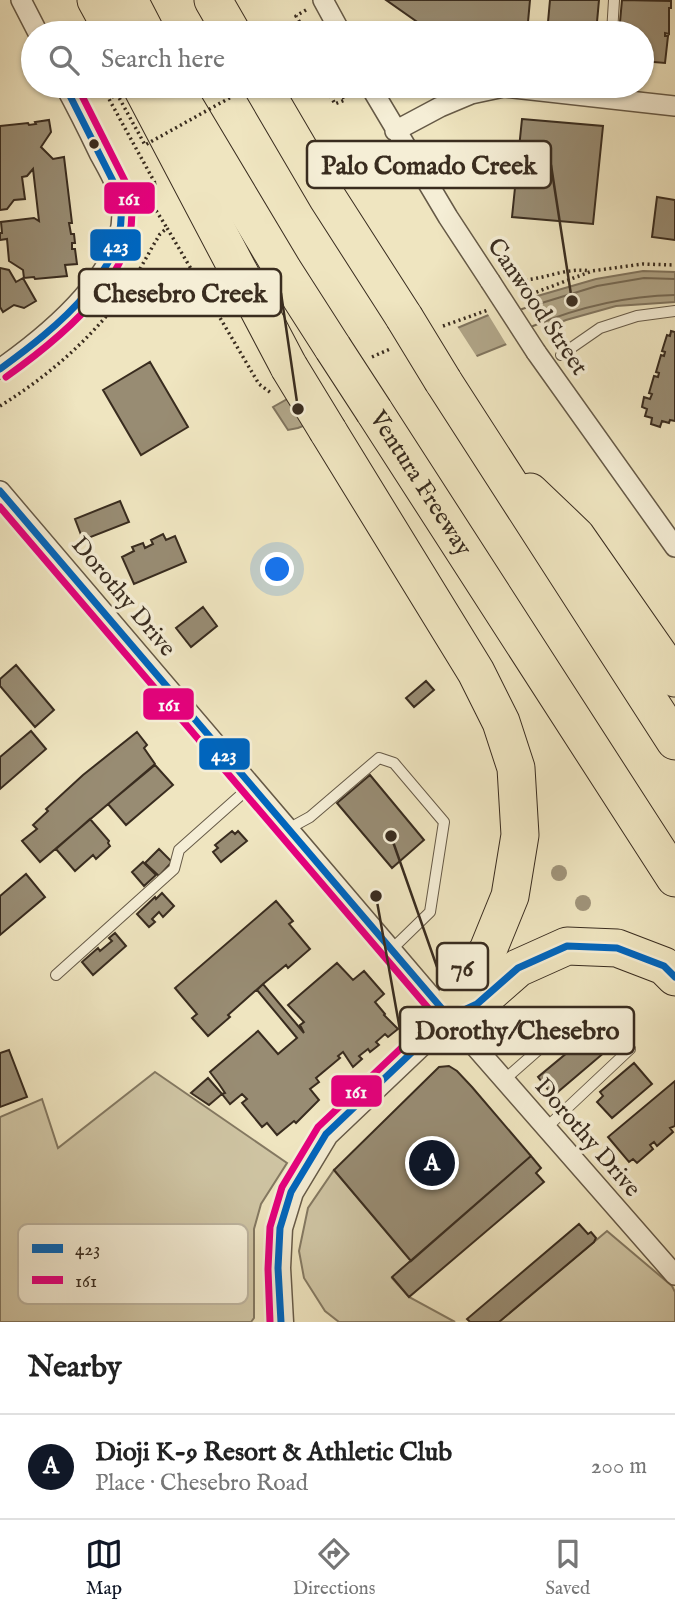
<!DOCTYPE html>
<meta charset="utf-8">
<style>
:root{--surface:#fff;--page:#f6f6f6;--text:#222;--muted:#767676;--line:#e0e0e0;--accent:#111827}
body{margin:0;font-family:"IM FELL English",serif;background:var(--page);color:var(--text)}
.you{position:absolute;left:278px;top:570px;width:24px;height:24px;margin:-18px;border:5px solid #fff;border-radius:50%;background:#1a73e8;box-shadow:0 0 0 10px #1a73e833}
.badge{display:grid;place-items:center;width:46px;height:46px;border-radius:50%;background:var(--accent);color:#fff;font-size:23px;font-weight:700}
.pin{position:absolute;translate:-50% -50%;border:4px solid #fff;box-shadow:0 2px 7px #0006}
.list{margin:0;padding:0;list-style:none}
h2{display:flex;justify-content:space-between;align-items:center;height:91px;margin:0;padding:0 28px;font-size:30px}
h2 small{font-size:23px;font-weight:400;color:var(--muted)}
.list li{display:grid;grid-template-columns:46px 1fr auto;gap:21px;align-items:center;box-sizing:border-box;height:105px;padding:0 28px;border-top:2px solid var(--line)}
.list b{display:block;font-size:26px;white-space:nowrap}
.list p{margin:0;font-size:23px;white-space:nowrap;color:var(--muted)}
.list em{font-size:23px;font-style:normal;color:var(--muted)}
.icon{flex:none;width:38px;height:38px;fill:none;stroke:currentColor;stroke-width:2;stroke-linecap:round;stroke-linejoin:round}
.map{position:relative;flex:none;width:675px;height:1322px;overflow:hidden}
.search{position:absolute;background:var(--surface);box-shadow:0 2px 5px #0004;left:21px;right:21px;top:21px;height:77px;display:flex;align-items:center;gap:18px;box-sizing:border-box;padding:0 24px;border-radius:38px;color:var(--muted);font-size:26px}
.sheet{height:196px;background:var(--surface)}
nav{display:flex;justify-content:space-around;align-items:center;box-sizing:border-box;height:98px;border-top:2px solid var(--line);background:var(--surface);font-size:19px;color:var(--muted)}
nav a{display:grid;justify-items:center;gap:4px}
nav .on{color:var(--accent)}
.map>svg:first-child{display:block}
.green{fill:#d0c6a5;stroke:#847962;stroke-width:2}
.water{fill:#b1a689;stroke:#81755f;stroke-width:2}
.pier{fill:#efe5c0}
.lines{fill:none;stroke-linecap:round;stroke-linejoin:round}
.shore{stroke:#756954;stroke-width:2}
.building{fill:#988c73;stroke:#392c1f;stroke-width:2}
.service-casing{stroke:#665a47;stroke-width:12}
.minor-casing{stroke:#665a47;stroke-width:22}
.tertiary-casing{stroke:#665a47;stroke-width:27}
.motorway-casing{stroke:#392c1f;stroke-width:39}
.path{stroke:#392c1f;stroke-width:3.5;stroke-dasharray:2 3.5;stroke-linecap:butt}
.service{stroke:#f5eed6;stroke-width:10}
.minor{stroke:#f5eed6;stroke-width:19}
.tertiary{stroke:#f5eed6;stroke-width:24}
.motorway{stroke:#efe5c0;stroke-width:37}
.minor-bridge-casing{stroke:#665a47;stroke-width:22;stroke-linecap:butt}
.motorway-bridge-casing{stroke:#392c1f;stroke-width:39;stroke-linecap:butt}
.path-bridge{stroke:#392c1f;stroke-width:3.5;stroke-dasharray:2 3.5;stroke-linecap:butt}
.minor-bridge{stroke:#f5eed6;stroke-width:19}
.motorway-bridge{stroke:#efe5c0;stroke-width:37}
.bus-1-casing{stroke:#f5eed6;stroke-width:12}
.bus-2-casing{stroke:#f5eed6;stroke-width:12}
.bus-1{stroke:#0065bd;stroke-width:7}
.bus-2{stroke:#e5007d;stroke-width:7}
.tree{fill:#a0947a}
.bus-dot{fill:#392c1f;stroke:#f5eed6;stroke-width:2.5}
.labels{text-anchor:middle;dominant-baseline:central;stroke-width:7;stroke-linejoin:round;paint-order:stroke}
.street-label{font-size:24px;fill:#392c1f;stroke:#f5eed6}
.key{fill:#f5eed6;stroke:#bdb49f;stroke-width:2}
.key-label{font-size:19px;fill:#392c1f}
.leader{fill:none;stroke:#392c1f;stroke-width:2.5}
.callout-dot{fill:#392c1f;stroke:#f5eed6;stroke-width:2.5}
.callout{fill:#f5eed6;stroke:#392c1f;stroke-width:2.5}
.callout-label{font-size:26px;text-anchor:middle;font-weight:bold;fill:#392c1f}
.line-badge{stroke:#f5eed6;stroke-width:2.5}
.badge-label{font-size:19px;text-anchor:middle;font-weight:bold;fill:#fff}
</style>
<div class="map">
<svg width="675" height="1322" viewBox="0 0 675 1322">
<rect width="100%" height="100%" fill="#efe5c0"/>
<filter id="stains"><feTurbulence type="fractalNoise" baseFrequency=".00286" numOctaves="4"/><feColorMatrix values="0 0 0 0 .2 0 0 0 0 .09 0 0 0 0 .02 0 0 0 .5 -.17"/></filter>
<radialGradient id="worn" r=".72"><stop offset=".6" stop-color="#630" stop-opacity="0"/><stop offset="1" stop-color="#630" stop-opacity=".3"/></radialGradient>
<path class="green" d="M155,1072L287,1163L261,1204L254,1229V1318L251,1322H0V1117L42,1099L58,1148Z
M334,1170L411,1261L392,1278L409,1297L455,1322H339L325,1311L304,1278L299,1251L308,1208Z
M607,1231L672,1286L675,1292V1322H499Z"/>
<path class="water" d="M643,271L675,272V302L616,306L566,320L298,428L288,430L273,407L291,397L527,299L596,279Z"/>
<path class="pier" d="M525,296L548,331L508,347L486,311Z
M455,323L479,360L309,428L289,394Z"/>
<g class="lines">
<path class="shore" d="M522,309L597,286L644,278L675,279
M533,326C579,307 625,296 675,295"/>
</g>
<path class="building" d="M386,0H530L527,33H433Z
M550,0H599L596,33H547Z
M622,0L671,1V8H669V34L665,33V36H668L665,63L642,61V33H619Z
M522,119L603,126L593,224L512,217Z
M49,120L51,132L41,147L53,159L64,157L72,223H69L71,234H74L75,243H72V249H75L77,264L65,265L67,276L35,279L34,277L24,278L23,270L9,261L7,239L0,240V233H2L1,222L34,218L39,221L33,169L27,176L22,177L25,199L14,200L7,209L0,210V126L28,123L29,125L36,124L35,122Z
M657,197L675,200V240L652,237Z
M0,268L9,270L16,282L23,278L36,301L24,308L14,305L3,312L0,307Z
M671,331L675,332V421L670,420L669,423L662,421L660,427L651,424L652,418L645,416L647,409L642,407L644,397L650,399L652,394L649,393L654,376L658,377L659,373L656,372L661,355L664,356L665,352L662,351L667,335L670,336Z
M150,362L188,427L141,455L103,390Z
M120,501L129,522L83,540L75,519Z
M163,534L166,540L175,536L186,562L134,584L122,557L134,551L132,547L143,543L145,548L153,544L151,540Z
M203,607L217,626L191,647L176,628Z
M16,665L54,710L35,727L0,686V679Z
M426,681L434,690L414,707L406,698Z
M31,731L46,749L0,789V757Z
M137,732L147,745L144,748L155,764L40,862L22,841L37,829L33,825L48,811L46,809L83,775Z
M155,765L173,785L126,825L108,804Z
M370,775L424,840L392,868L337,803Z
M90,819L109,841L108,843L110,846L96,859L93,855L75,871L56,849Z
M232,831L235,834L238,831L247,841L221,862L213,852L218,848L215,845Z
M159,849L172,862L159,876L145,863Z
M143,862L156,875L144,886L132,872Z
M26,874L45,897L0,935V896Z
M162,893L174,906L163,917L159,912L152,919L155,922L149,927L137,914L155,897L156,899Z
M276,901L293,921L289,924L310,949L288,968L286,965L263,984L228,1015L230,1017L208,1036L192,1018L197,1014L175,988Z
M115,933L126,946L93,975L82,962L98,948L100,951L112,941L109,938Z
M337,963L353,980L364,971L384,994L375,1002L385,1014L384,1015L398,1029L388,1037L385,1034L376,1042L379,1045L370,1052L368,1049L359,1056L362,1059L353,1067L343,1052L338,1056L340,1058L316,1078L319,1082L310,1089L319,1100L296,1123L294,1121L277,1135L267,1123L262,1127L242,1103L247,1099L242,1094L230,1104L222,1094L225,1093L219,1084L210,1072L258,1031L278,1054L297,1038L257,990L263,984L304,1033L300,1025L304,1022L288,1005Z
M597,1028L612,1046L553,1096L538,1077Z
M9,1050L27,1097L0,1107V1053Z
M634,1063L652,1084L612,1118L597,1102L603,1096L600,1092Z
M449,1066L457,1071L472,1087L531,1156L411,1261L334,1170L439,1067Z
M208,1078L222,1094L209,1105L191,1093Z
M675,1081V1126L670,1128L673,1132L657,1146L654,1142L650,1145L653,1149L637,1163L633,1159L629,1162L608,1137Z
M531,1156L541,1168L536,1173L544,1182L409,1297L392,1277Z
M579,1224L588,1234L591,1232L596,1238L594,1242L499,1322H470L467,1319Z"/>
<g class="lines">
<g class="service-casing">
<path id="service" d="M612,33L614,0
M561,355L600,328L637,316L675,311
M288,829L310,817L379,758L394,763L444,822L430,912L391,950
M56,975L174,869L179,850L251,786
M504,1080L579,1014C606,1012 615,1030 630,1049L546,1128"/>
</g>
<g class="minor-casing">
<path id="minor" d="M21,0L38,33
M323,0L341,33
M370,86L448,217L490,281
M395,131L440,107L471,94L504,87L675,106
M536,352L675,547
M0,369C48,335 132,268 121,202C118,185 107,168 99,153C88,130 77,108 65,86
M0,491L429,994L675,1275"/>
</g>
<g class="tertiary-casing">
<path id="tertiary" d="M281,1322L278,1268L280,1228L291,1192L326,1134L449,1017"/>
</g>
<g class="motorway-casing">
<g id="motorway">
<path d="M96,0L114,33"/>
<path d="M129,0L146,33"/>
<path d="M213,0L232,33"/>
<path d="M141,86L289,367"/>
<path d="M173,86L283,270L333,348"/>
<path d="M262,86L327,197L404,317"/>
<path d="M443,381L675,741"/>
<path id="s1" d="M374,411L675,878"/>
<path d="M328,431L476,672L501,722L516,768L520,835L510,896L488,950L460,989L449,1017"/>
<path d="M530,492L576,536L675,678"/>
<path d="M449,1017L477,1004L518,968L567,946L617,948L664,966L675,977"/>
</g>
</g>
<path class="path" d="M306,10L296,16L306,33
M325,86L335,104L345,100L337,86
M155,183L153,190L147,196L167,228
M503,264L525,280C547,278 569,267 590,271
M521,298L592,271L643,264L675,265
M443,326L488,310
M372,357L390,349
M0,406C50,375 92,338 127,290C139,272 149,252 160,234L167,228L259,384L271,393"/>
<use href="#service" class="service"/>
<use href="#minor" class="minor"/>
<use href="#tertiary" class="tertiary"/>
<use href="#motorway" class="motorway"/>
<g class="minor-bridge-casing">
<path id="minor-bridge" d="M490,281L536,352"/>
</g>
<g class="motorway-bridge-casing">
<path id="motorway-bridge" d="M404,317L443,381
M333,348L374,411
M289,367L328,431"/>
</g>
<path class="path-bridge" d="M155,183L109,99L117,94L145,145L251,86"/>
<use href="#minor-bridge" class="minor-bridge"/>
<use href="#motorway-bridge" class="motorway-bridge"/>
<g class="bus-1-casing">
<path id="bus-1" d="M0,369C51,332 142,263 117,189L65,86
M0,491L449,1017
M281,1322L278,1268L280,1228L291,1192L326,1134L449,1017L477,1004L518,968L567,946L617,948L664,966L675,977"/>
</g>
<g class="bus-2-casing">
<path id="bus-2" d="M6,377C62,337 154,265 127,185L77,86
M0,507L435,1016L318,1127L282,1187L270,1227L268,1269L270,1322"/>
</g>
<use href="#bus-1" class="bus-1"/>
<use href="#bus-2" class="bus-2"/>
</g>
<g class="tree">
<circle cx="559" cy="873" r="8"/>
<circle cx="583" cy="903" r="8"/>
</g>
<circle class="bus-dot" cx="94" cy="144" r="6"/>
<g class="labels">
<g class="street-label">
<text transform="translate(537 307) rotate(56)">Canwood Street</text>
<text stroke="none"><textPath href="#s1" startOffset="86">Ventura Freeway</textPath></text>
<text transform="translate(123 597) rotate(50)">Dorothy Drive</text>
<text transform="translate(587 1138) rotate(49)">Dorothy Drive</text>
</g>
</g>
<rect x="18" y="1224" width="230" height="80" rx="10" class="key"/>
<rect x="32" y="1244" width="31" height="9" fill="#0065bd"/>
<rect x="32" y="1276" width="31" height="8" fill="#e5007d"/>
<g class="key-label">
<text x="75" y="1255">423</text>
<text x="75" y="1287">161</text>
</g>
<path class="leader" d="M572 301L551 165M298 409L281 293M391 836L437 967M376 896L400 1030"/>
<g class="callout-dot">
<circle cx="572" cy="301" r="7"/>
<circle cx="298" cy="409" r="7"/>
<circle cx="391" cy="836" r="7"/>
<circle cx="376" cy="896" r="7"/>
</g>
<g class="callout">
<rect x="307" y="141" width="244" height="47" rx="7"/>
<rect x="79" y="269" width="202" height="47" rx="7"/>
<rect x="437" y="943" width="51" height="47" rx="7"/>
<rect x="400" y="1007" width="234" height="47" rx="7"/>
</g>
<g class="callout-label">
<text x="429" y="174">Palo Comado Creek</text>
<text x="180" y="302">Chesebro Creek</text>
<text x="462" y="976">76</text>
<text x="517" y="1039">Dorothy/Chesebro</text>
</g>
<g class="line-badge">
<rect x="103" y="181" width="53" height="34" rx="7" fill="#e5007d"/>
<rect x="89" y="228" width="53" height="34" rx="7" fill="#0065bd"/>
<rect x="142" y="687" width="53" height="34" rx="7" fill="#e5007d"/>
<rect x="198" y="737" width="53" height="34" rx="7" fill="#0065bd"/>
<rect x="330" y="1074" width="53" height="34" rx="7" fill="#e5007d"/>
</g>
<g class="badge-label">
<text x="129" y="205">161</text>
<text x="116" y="252">423</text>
<text x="169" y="711">161</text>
<text x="224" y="761">423</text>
<text x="356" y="1098">161</text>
</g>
<rect width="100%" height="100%" filter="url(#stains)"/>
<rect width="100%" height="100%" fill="url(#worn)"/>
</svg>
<div class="you"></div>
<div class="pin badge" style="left:432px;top:1163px">A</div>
<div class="search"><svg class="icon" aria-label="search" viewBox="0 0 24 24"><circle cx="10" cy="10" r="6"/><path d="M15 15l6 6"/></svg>Search here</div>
</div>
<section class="sheet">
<h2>Nearby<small></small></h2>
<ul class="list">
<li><span class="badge">A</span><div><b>Dioji K-9 Resort &amp; Athletic Club</b><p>Place · Chesebro Road</p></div><em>200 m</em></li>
</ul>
</section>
<nav>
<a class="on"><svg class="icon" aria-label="map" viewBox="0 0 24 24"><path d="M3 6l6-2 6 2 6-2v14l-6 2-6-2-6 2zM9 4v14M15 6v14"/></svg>Map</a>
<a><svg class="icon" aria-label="directions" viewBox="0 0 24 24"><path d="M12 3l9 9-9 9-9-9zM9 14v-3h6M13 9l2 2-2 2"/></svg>Directions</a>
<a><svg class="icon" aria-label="saved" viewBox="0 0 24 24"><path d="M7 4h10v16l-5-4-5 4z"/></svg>Saved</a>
</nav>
